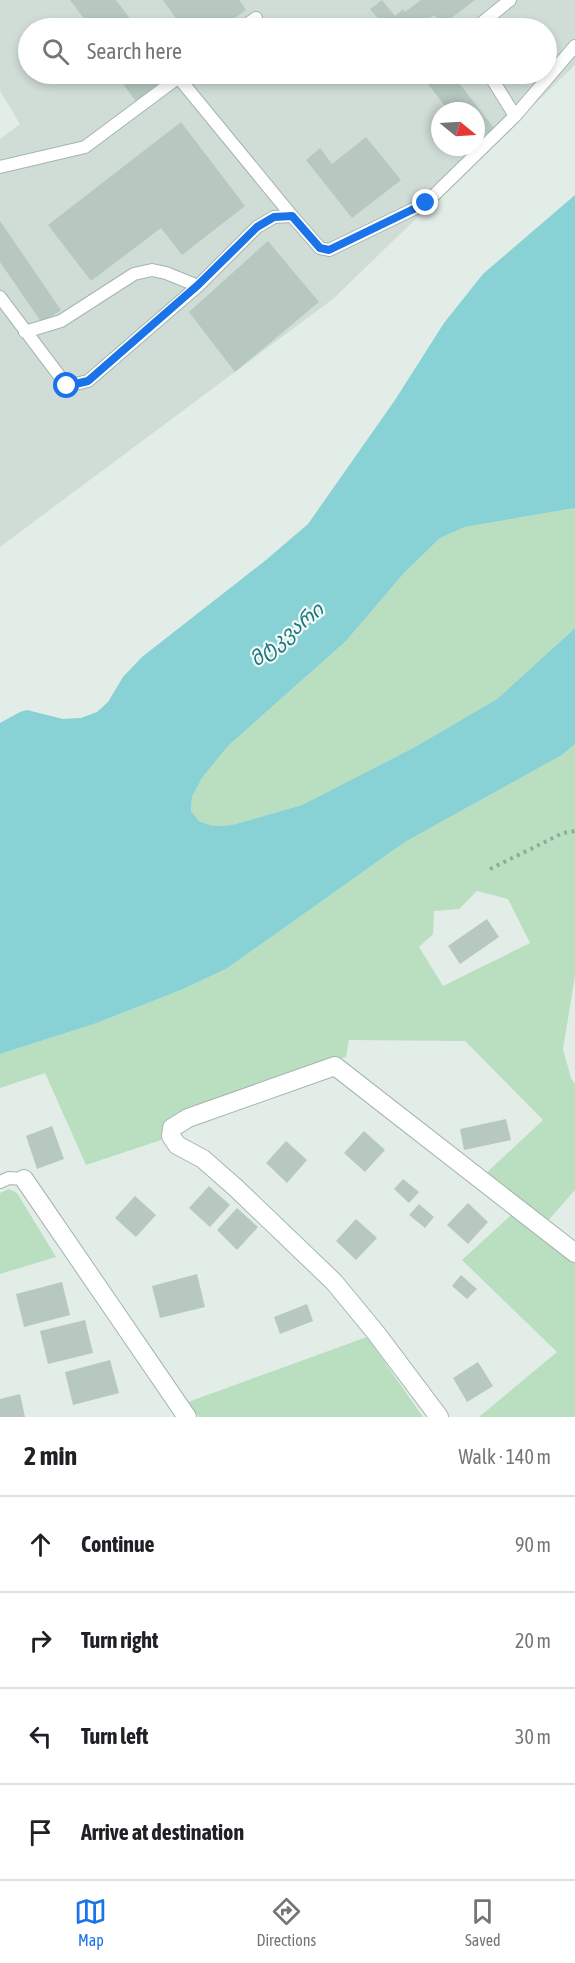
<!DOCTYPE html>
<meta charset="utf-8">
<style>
:root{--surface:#fff;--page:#f6f6f6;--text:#202124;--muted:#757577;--line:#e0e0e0;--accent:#1a73e8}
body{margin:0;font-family:"Asap Condensed","Noto Sans Georgian",sans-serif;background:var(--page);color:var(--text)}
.compass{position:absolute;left:431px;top:102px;width:54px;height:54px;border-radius:50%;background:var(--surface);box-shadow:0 3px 9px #0003;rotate:108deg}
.stop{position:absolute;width:18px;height:18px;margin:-14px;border:4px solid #1a73e8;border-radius:50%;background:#fff}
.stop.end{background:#1a73e8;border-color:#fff;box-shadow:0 2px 6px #0008}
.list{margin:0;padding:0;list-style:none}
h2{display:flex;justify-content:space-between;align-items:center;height:78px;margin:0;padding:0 24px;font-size:26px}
h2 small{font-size:20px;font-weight:400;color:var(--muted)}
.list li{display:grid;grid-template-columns:39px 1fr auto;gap:18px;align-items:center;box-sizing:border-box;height:96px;padding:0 24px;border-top:2px solid var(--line)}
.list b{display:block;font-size:22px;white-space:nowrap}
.list em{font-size:20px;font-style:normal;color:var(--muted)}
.icon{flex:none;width:33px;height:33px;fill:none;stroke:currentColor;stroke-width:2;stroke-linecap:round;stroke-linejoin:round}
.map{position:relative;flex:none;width:575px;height:1417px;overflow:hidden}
.search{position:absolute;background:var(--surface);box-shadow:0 3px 9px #0003;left:18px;right:18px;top:18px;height:66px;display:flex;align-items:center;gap:15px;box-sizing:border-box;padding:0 21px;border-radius:33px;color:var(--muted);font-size:22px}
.sheet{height:462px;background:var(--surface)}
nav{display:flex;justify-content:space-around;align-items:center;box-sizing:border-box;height:84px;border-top:2px solid var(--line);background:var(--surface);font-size:16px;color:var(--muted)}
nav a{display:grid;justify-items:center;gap:3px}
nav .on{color:var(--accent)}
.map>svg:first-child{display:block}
.built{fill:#d0ddd6;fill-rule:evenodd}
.green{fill:#badfc0;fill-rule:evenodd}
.water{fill:#88d1d5}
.building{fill:#b7c8c0}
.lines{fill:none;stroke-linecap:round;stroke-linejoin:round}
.lane-casing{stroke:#a4b5ae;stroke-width:14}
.street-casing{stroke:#a4b5ae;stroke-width:20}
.path{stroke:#81b29e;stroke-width:4;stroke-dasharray:3 4.5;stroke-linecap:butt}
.lane{stroke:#fff;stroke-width:12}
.street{stroke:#fff;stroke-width:18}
.route{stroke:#1a73e8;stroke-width:8}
.labels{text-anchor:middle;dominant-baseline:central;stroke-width:4.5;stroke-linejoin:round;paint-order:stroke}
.water-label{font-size:20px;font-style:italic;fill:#18787f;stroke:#f3f9f6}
</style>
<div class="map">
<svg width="575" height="1417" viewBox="0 0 575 1417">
<rect width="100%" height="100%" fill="#e2ede7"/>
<path class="built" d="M0,0H575V65L333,299L0,547V139L20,124L0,91ZM28,28H546V74H28ZM440,111H476V147H440Z"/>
<path class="green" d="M575,508V628L497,699L415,747L302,805L232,825L213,826L199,821L191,811L192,797L202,778L228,746L346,641L404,573L440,538L465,527Z
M575,744V976L563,1049L571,1078L575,1084V1190L546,1223L483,1176L543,1120L465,1041L349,1040L346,1057L316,1065L178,1113C168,1121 162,1126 161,1140L86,1165L45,1073L0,1088V1054L94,1024L181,990L226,969L405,842L562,755ZM477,891L508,899L530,943L443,986L419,947L433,934L434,911L459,909Z
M9,1189L17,1193L56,1257L0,1274V1193Z
M511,1215L575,1263V1417H479L557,1352L462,1260Z
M367,1337L423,1417H199L188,1402Z"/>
<path class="water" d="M575,195V508L465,527L440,538L404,573L346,641L228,746L202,778L192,797L191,811L199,821L213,826L232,825L302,805L415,747L497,699L575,628V744L562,755L405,842L226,969L181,990L94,1024L0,1054V723L20,712L27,710L63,719L81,718L97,712L108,702L123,677L142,657L266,560L308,524L395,400L444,323L483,274Z"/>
<path class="building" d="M70,0H116L137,28H91Z
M163,0H239L246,10L221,28H172L179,23Z
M382,0L395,16L403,9L405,12L421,0H475L442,25L434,15L418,28H386L370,9Z
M123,74H170L172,77L137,103L118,77Z
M420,74H452L494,128L476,142V111H449Z
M181,122L245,206L182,255L161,228L91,281L48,225Z
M366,137L401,180L352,218L306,160L320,148L332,164Z
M0,221L61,310L42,323L0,262Z
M268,241L319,302L235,372L189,312Z
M487,919L499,937L460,964L448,946Z
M506,1119L511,1140L464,1150L460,1129Z
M52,1126L64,1159L37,1169L26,1136Z
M364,1131L385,1150L365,1172L344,1153Z
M286,1141L307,1160L287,1183L266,1163Z
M403,1179L419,1192L409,1203L394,1189Z
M209,1186L230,1205L210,1227L189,1208Z
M135,1196L156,1215L136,1237L115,1218Z
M468,1203L488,1222L468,1244L447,1225Z
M419,1204L434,1217L425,1228L409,1215Z
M237,1208L258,1227L237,1250L217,1230Z
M356,1219L377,1238L356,1260L336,1241Z
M197,1274L205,1307L160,1318L152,1286Z
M461,1275L477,1289L467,1299L452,1286Z
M62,1282L70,1315L24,1327L16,1294Z
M307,1304L313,1321L280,1334L274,1317Z
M85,1320L93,1353L48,1364L40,1331Z
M110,1360L119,1393L73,1405L65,1372Z
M478,1362L493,1386L467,1402L453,1378Z
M20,1394L25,1417H0V1399Z"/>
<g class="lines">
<g class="lane-casing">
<path id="lane" d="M242,28L256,18
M481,28L483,22L510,0
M489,74L515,116
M178,77L292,216
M0,167L85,147L183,74
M0,297L67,386L88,381L198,286L257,227L274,217L292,216L320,248L329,250L426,203L515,116L575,46
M25,332L61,321L134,274L152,270L166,273L198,286
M0,1182L9,1178L24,1179"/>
</g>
<g class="street-casing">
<path id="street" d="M24,1179L187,1417
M439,1417L376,1333L334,1282L236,1188L203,1159L177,1145L171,1136L172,1128L188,1118L335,1066L575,1253"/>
</g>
<path class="path" d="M490,869L563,833L575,831"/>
<use href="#lane" class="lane"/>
<use href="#street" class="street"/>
</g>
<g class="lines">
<path class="route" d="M67,386L88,381L198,285L257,227L274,217L292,216L320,248L329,250L426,203"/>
</g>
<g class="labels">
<g class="water-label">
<text transform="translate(286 634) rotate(-39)">მტკვარი</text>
</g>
</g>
</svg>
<svg class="compass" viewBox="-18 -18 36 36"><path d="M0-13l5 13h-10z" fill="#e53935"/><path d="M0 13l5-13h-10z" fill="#757577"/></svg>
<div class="stop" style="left:67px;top:386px"></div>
<div class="stop end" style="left:426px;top:203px"></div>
<div class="search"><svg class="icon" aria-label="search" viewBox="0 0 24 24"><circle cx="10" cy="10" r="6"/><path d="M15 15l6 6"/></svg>Search here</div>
</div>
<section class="sheet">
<h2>2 min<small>Walk · 140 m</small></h2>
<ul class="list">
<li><svg class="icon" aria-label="ahead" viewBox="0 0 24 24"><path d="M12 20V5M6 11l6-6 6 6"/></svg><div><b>Continue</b></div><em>90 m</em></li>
<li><svg class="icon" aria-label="right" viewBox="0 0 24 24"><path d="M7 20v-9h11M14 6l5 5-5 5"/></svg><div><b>Turn right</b></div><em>20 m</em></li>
<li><svg class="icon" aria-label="left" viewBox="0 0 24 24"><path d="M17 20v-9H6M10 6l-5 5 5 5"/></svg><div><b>Turn left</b></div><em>30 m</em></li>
<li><svg class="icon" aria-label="arrive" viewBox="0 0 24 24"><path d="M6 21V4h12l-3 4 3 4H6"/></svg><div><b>Arrive at destination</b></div></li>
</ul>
</section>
<nav>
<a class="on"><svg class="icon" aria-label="map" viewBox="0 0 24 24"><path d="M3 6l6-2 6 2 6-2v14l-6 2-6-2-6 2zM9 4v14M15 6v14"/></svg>Map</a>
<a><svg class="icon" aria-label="directions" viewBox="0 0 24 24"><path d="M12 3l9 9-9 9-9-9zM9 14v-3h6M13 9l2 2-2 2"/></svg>Directions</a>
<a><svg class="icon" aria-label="saved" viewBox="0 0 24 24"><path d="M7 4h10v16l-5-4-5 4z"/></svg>Saved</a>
</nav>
